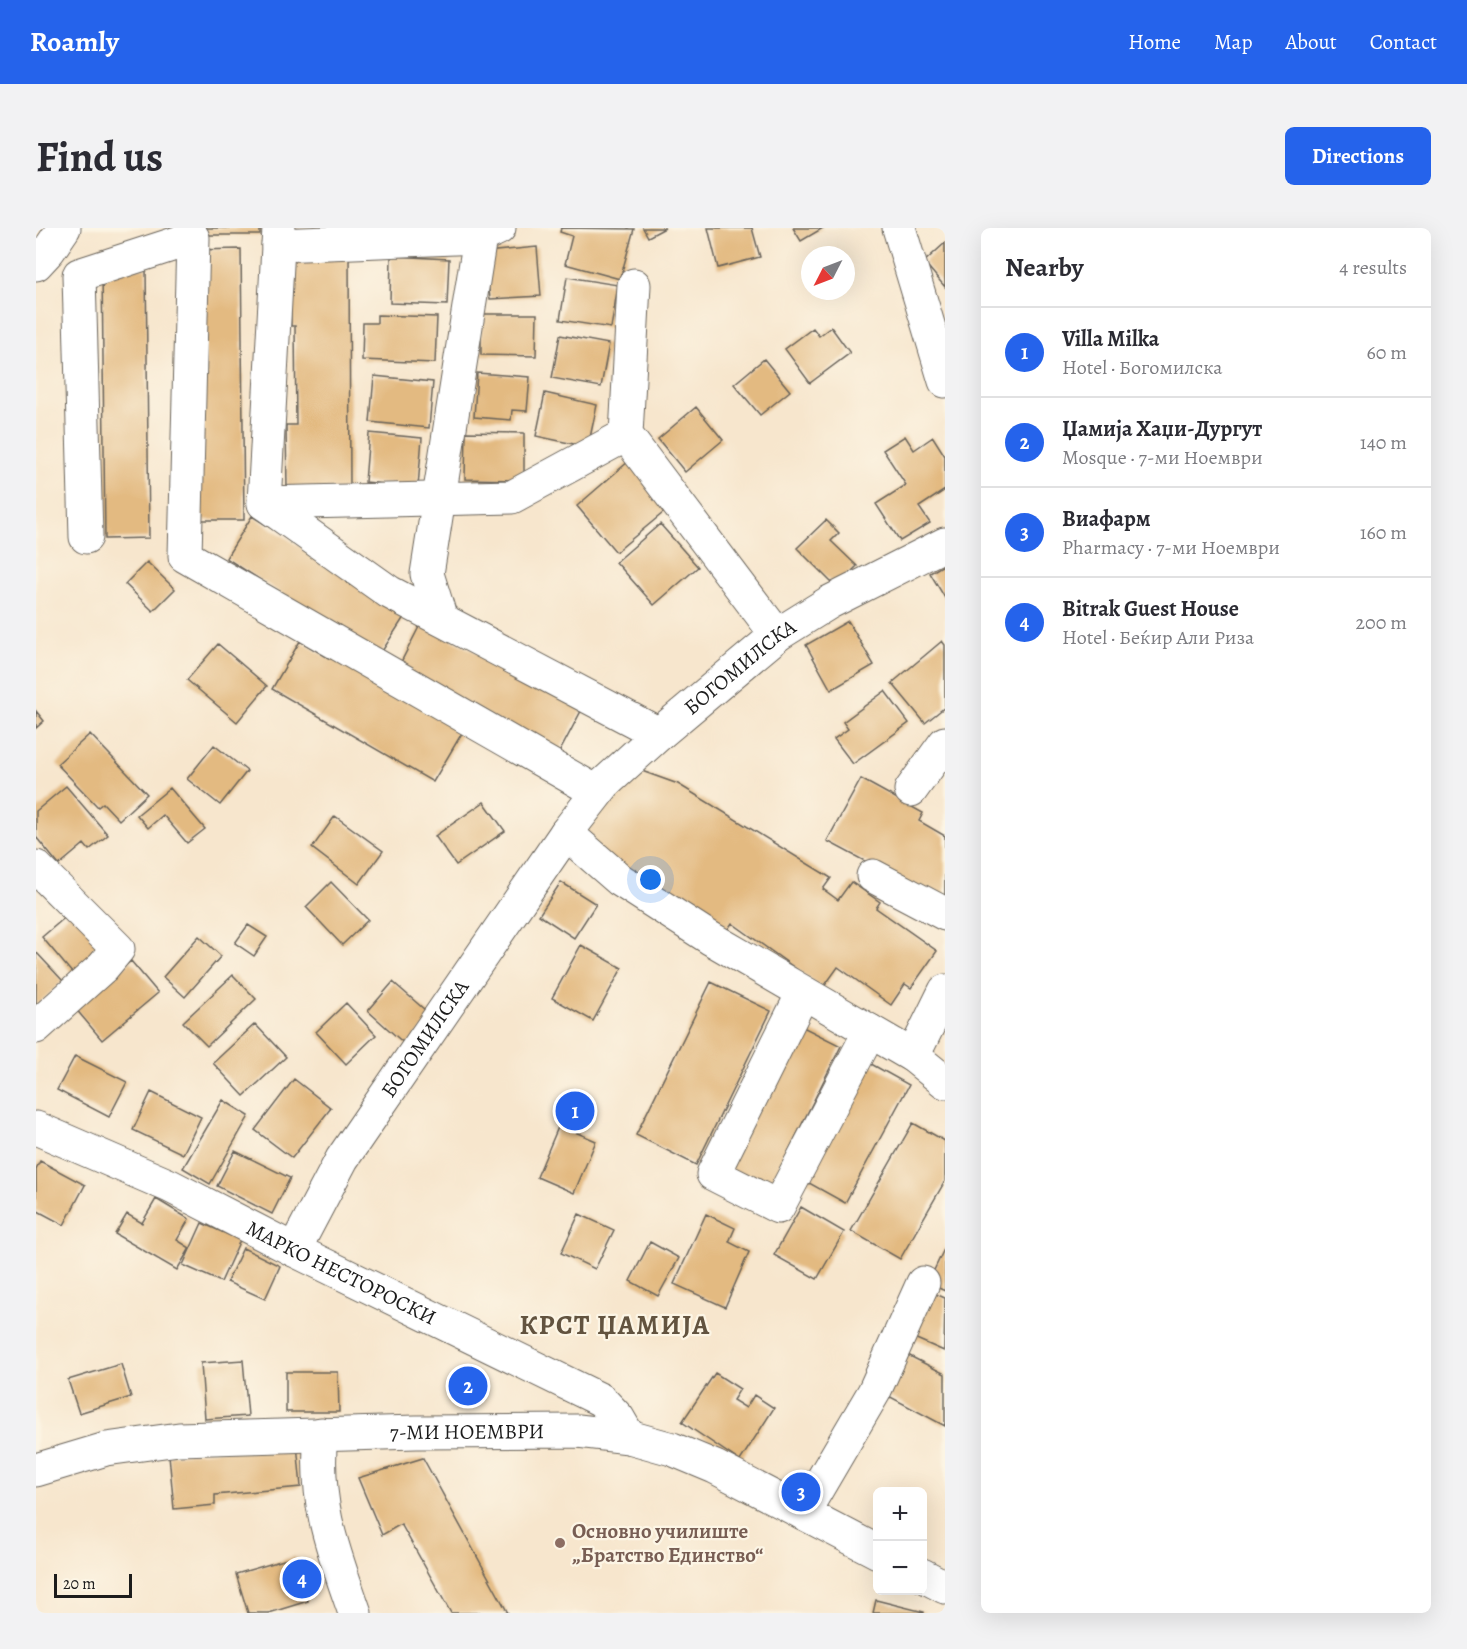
<!DOCTYPE html>
<meta charset="utf-8">
<style>
:root{--surface:#fff;--page:#f2f2f3;--text:#2b2b33;--muted:#7c7c81;--line:#e1e1e2;--accent:#2563eb}
body{margin:0;font-family:Alegreya,serif;background:var(--page);color:var(--text)}
.controls{position:absolute;right:18px;bottom:18px;display:grid;overflow:hidden;border-radius:9px;box-shadow:0 6px 24px #0002}
.controls button{width:54px;height:54px;display:grid;place-items:center;padding:0;border:0;border-bottom:2px solid var(--line);background:var(--surface);color:var(--text);font:30px sans-serif}
.compass{position:absolute;left:765px;top:18px;width:54px;height:54px;border-radius:50%;background:var(--surface);box-shadow:0 6px 24px #0002;rotate:228deg}
.scale{position:absolute;left:18px;bottom:15px;width:78px;box-sizing:border-box;padding-left:6px;border:3px solid #1c1c1c;border-top:0;font-size:16px;line-height:21px;white-space:nowrap;color:#1c1c1c;-webkit-text-stroke:4px #fcf5e5;paint-order:stroke}
.you{position:absolute;left:615px;top:652px;width:21px;height:21px;margin:-15px;border:4px solid #fff;border-radius:50%;background:#1a73e8;box-shadow:0 0 0 9px #1a73e833}
.badge{display:grid;place-items:center;width:39px;height:39px;border-radius:50%;background:var(--accent);color:#fff;font-size:20px;font-weight:700}
.pin{position:absolute;translate:-50% -50%;border:3px solid #fff;box-shadow:0 2px 6px #0006}
.list{margin:0;padding:0;list-style:none}
h2{display:flex;justify-content:space-between;align-items:center;height:78px;margin:0;padding:0 24px;font-size:26px}
h2 small{font-size:20px;font-weight:400;color:var(--muted)}
.list li{display:grid;grid-template-columns:39px 1fr auto;gap:18px;align-items:center;box-sizing:border-box;height:90px;padding:0 24px;border-top:2px solid var(--line)}
.list b{display:block;font-size:22px;white-space:nowrap}
.list p{margin:0;font-size:20px;white-space:nowrap;color:var(--muted)}
.list em{font-size:20px;font-style:normal;color:var(--muted)}
.map{position:relative;flex:none;width:909px;height:1385px;overflow:hidden;border-radius:9px}
header{display:flex;align-items:center;gap:36px;box-sizing:border-box;height:84px;padding:0 30px;background:var(--accent);color:#fff}
header strong{font-size:28px}
nav{display:flex;gap:33px;margin-inline-start:auto;font-size:21px}
.intro{display:flex;align-items:center;justify-content:space-between;box-sizing:border-box;height:144px;padding:0 36px}
h1{margin:0;font-size:42px}
.button{padding:15px 27px;border-radius:9px;background:var(--accent);color:#fff;font-size:21px;font-weight:700}
main{display:flex;gap:36px;padding:0 36px}
aside{flex:1;background:var(--surface);border-radius:9px;box-shadow:0 6px 24px #0002}
.map>svg:first-child{display:block}
.building{fill:#e3ba81}
.lines{fill:none;stroke-linecap:round;stroke-linejoin:round}
.minor-casing{stroke:#69635a;stroke-width:35}
.minor{stroke:#fff;stroke-width:33}
.education-dot{fill:#8d6e63;stroke:#fcf5e5;stroke-width:2}
.labels{text-anchor:middle;dominant-baseline:central;stroke-width:4.5;stroke-linejoin:round;paint-order:stroke}
.street-label{font-size:21px;fill:#1c1c1c;stroke:#fcf5e5}
.education-label{font-size:21px;font-weight:bold;fill:#785e54;stroke:#fcf5e5;text-anchor:start}
.district-label{font-size:27px;font-weight:bold;letter-spacing:1.5px;fill:#62533f;stroke:#fcf5e5}
</style>
<header>
<strong>Roamly</strong>
<nav><a>Home</a><a>Map</a><a>About</a><a>Contact</a></nav>
</header>
<div class="intro"><h1>Find us</h1><a class="button">Directions</a></div>
<main>
<div class="map">
<svg width="909" height="1385" viewBox="0 0 909 1385">
<rect width="100%" height="100%" fill="#fcf5e5"/>
<filter id="ink" filterUnits="userSpaceOnUse"><feTurbulence type="fractalNoise" baseFrequency=".0167" numOctaves="2"/><feDisplacementMap in="SourceGraphic" scale="12" xChannelSelector="R" yChannelSelector="G"/><feConvolveMatrix kernelMatrix="1 2 1 2 8 2 1 2 1" color-interpolation-filters="sRGB"/></filter>
<filter id="wash" filterUnits="userSpaceOnUse"><feTurbulence type="fractalNoise" baseFrequency=".008" numOctaves="4" result="noise"/><feDisplacementMap in="SourceGraphic" scale="24" xChannelSelector="R" yChannelSelector="G"/><feGaussianBlur stdDeviation="1.35" result="paint"/><feColorMatrix in="noise" values="0 0 0 0 0 0 0 0 0 0 0 0 0 0 0 0 0 1.4 0 .05"/><feComposite in="paint" operator="in"/></filter>
<g filter="url(#wash)">
<rect width="100%" height="100%" fill="#f7e6cd"/>
<g id="blocks">
<path class="building" d="M163,0H224V7H163Z
M525,0L598,1L584,51L529,36L536,8L524,4Z
M607,0H629L612,9Z
M672,0H716L724,29L682,40Z
M757,0H787L765,13Z
M909,15V59L888,34Z
M501,19L505,68L454,71L449,24Z
M205,21L208,292H163L160,22Z
M254,24H313L314,262H251L250,197H260L259,98H255Z
M355,28L413,31L411,77L354,75Z
M66,40H110L113,310L69,311Z
M531,49L582,57L575,100L524,92Z
M445,86H501L500,128L445,127Z
M341,87L401,89L399,135L326,132L327,95H341Z
M795,99L814,125L774,155L749,121L777,100L783,108Z
M524,107L573,116L565,159L516,150Z
M728,131L754,163L724,187L698,156Z
M441,145L494,149L491,183L476,182L475,192L438,189Z
M338,148L397,154L393,200L334,194Z
M509,165L561,177L552,219L500,208Z
M660,179L687,212L649,244L622,211Z
M430,204L488,205V252L429,251Z
M333,205L386,210L382,259L329,254Z
M869,208L878,222L897,209L909,228V262L883,279L894,295L864,313L840,276L870,257L847,222Z
M593,233L633,280L580,324L541,278Z
M216,288L370,386L343,428L190,330Z
M790,292L803,305L795,313L821,338L800,359L761,320Z
M624,296L662,339L618,377L580,334Z
M111,334L139,361L117,383L89,356Z
M909,336V370L894,345Z
M812,393L838,437L795,462L770,417Z
M385,395L546,481L523,525L362,440Z
M264,413L294,431L298,424L429,500L397,554L236,461Z
M906,413L909,417V479L889,495L856,455Z
M182,416L231,458L201,494L151,452Z
M849,463L873,495L817,536L798,511L812,501L807,494Z
M0,483L8,493L0,500Z
M54,506L111,566L83,592L67,575L62,579L21,536Z
M178,517L211,543L184,577L151,551Z
M603,542L642,556L795,650L787,661L802,672L815,654L844,674L840,680L901,723L875,760L869,756L855,777L802,739L787,760L696,695L686,710L539,606Z
M825,551L887,585L883,593L909,608V676L791,613Z
M30,558L72,607L53,622L48,616L23,637L0,609V583Z
M134,560L169,601L151,615L127,587L112,600L101,587Z
M448,574L469,603L420,637L399,608Z
M299,588L347,623L323,656L276,620Z
M295,654L332,692L306,717L270,679Z
M525,654L560,676L538,710L503,687Z
M40,680L71,717L37,746L6,709Z
M212,697L231,709L218,728L199,715Z
M163,708L185,728L149,769L127,749Z
M545,717L586,740L557,793L516,770Z
M0,724L27,753L0,778Z
M95,733L122,765L66,812L39,780Z
M197,747L220,771L171,818L147,794Z
M357,754L397,789L371,818L332,783Z
M675,754L735,783L660,937L600,907Z
M310,775L340,807L310,836L280,804Z
M755,793L805,818L730,968L680,942Z
M219,796L250,829L208,868L177,835Z
M39,828L91,854L73,889L21,862Z
M828,832L873,857L809,975L764,950Z
M258,851L295,880L256,930L219,902Z
M115,864L165,889L147,926L97,902Z
M187,872L213,888L174,956L147,940Z
M877,895L909,913V953L864,1031L815,1003Z
M523,897L560,913L538,965L501,949Z
M199,923L254,950L236,986L181,958Z
M4,933L49,957L28,997L0,982V941Z
M120,971L153,991L141,1012L154,1020L141,1042L79,1006L91,986L106,995Z
M765,979L808,1004L781,1051L738,1027Z
M543,986L578,1002L559,1041L525,1025Z
M670,986L699,1000L693,1014L713,1024L689,1079L638,1056Z
M166,995L204,1012L185,1054L147,1037Z
M614,1014L643,1030L622,1068L594,1053Z
M909,1019V1063L892,1055Z
M207,1020L244,1038L229,1071L191,1054Z
M888,1061L909,1070L908,1123L869,1106Z
M866,1124L909,1146V1198L845,1164Z
M207,1132L212,1188L169,1191L165,1135Z
M85,1136L95,1169L43,1185L32,1152Z
M250,1144H302L303,1184H250Z
M679,1145L704,1161L697,1172L710,1180L718,1167L738,1180L704,1233L646,1194Z
M261,1216L265,1259L179,1267V1277L138,1281L133,1227Z
M387,1230L472,1385H415L365,1296L346,1307L322,1250Z
M258,1329L272,1373L233,1385H212L200,1346Z
M840,1372L888,1384V1385H837Z"/>
</g>
</g>
<g filter="url(#ink)">
<use href="#blocks" fill-opacity="0" stroke="#69635a" stroke-width="1.5"/>
<g class="lines">
<g class="minor-casing">
<g id="minor">
<path d="M243,0L228,275L353,364L623,506"/>
<path d="M863,0L909,153"/>
<path d="M242,17L444,9L463,0"/>
<path d="M0,36L13,22L28,0"/>
<path d="M598,57L590,207L741,407"/>
<path d="M228,275L476,269L590,207"/>
<path d="M50,309L43,47L157,10L149,328L561,564"/>
<path d="M405,391L391,346L444,9"/>
<path d="M875,562L909,515"/>
<path d="M530,605L584,652L674,710L877,828L909,854"/>
<path d="M0,639L82,721L67,739L0,799"/>
<path d="M837,648L909,686"/>
<path d="M767,765L677,946L742,979L834,803"/>
<path d="M877,828L909,763"/>
<path id="s1" d="M0,900L134,958L258,1022L565,1172L582,1190L593,1209"/>
<path id="s2" d="M258,1022L306,931L530,605L569,555L623,506L741,407L794,374L909,316"/>
<path d="M285,1206C278,1275 297,1322 319,1385"/>
<path id="s3" d="M0,1242L70,1221L143,1211L380,1204L542,1203L593,1209L636,1221L679,1239L842,1324"/>
<path d="M767,1285L838,1164L887,1055"/>
<path d="M886,1347L909,1359"/>
</g>
</g>
<use href="#minor" class="minor"/>
</g>
</g>
<circle class="education-dot" cx="524" cy="1315" r="6"/>
<g class="labels">
<g class="street-label">
<text stroke="none"><textPath href="#s2" startOffset="740">БОГОМИЛСКА</textPath></text>
<text stroke="none"><textPath href="#s2" startOffset="249">БОГОМИЛСКА</textPath></text>
<text stroke="none"><textPath href="#s1" startOffset="338">МАРКО НЕСТОРОСКИ</textPath></text>
<text stroke="none"><textPath href="#s3" startOffset="435">7-МИ НОЕМВРИ</textPath></text>
</g>
<g class="education-label">
<text x="536" y="1303">Основно училиште<tspan x="536" dy="24">„Братство Единство“</tspan></text>
</g>
<g class="district-label">
<text x="579" y="1097">КРСТ ЏАМИЈА</text>
</g>
</g>
</svg>
<div class="controls">
<button>+</button>
<button>−</button>
</div>
<svg class="compass" viewBox="-18 -18 36 36"><path d="M0-13l5 13h-10z" fill="#e53935"/><path d="M0 13l5-13h-10z" fill="#7c7c81"/></svg>
<div class="scale">20 m</div>
<div class="you"></div>
<div class="pin badge" style="left:539px;top:883px">1</div>
<div class="pin badge" style="left:432px;top:1158px">2</div>
<div class="pin badge" style="left:765px;top:1264px">3</div>
<div class="pin badge" style="left:266px;top:1351px">4</div>
</div>
<aside>
<h2>Nearby<small>4 results</small></h2>
<ul class="list">
<li><span class="badge">1</span><div><b>Villa Milka</b><p>Hotel · Богомилска</p></div><em>60 m</em></li>
<li><span class="badge">2</span><div><b>Џамија Хаџи-Дургут</b><p>Mosque · 7-ми Ноември</p></div><em>140 m</em></li>
<li><span class="badge">3</span><div><b>Виафарм</b><p>Pharmacy · 7-ми Ноември</p></div><em>160 m</em></li>
<li><span class="badge">4</span><div><b>Bitrak Guest House</b><p>Hotel · Беќир Али Риза</p></div><em>200 m</em></li>
</ul>
</aside>
</main>
